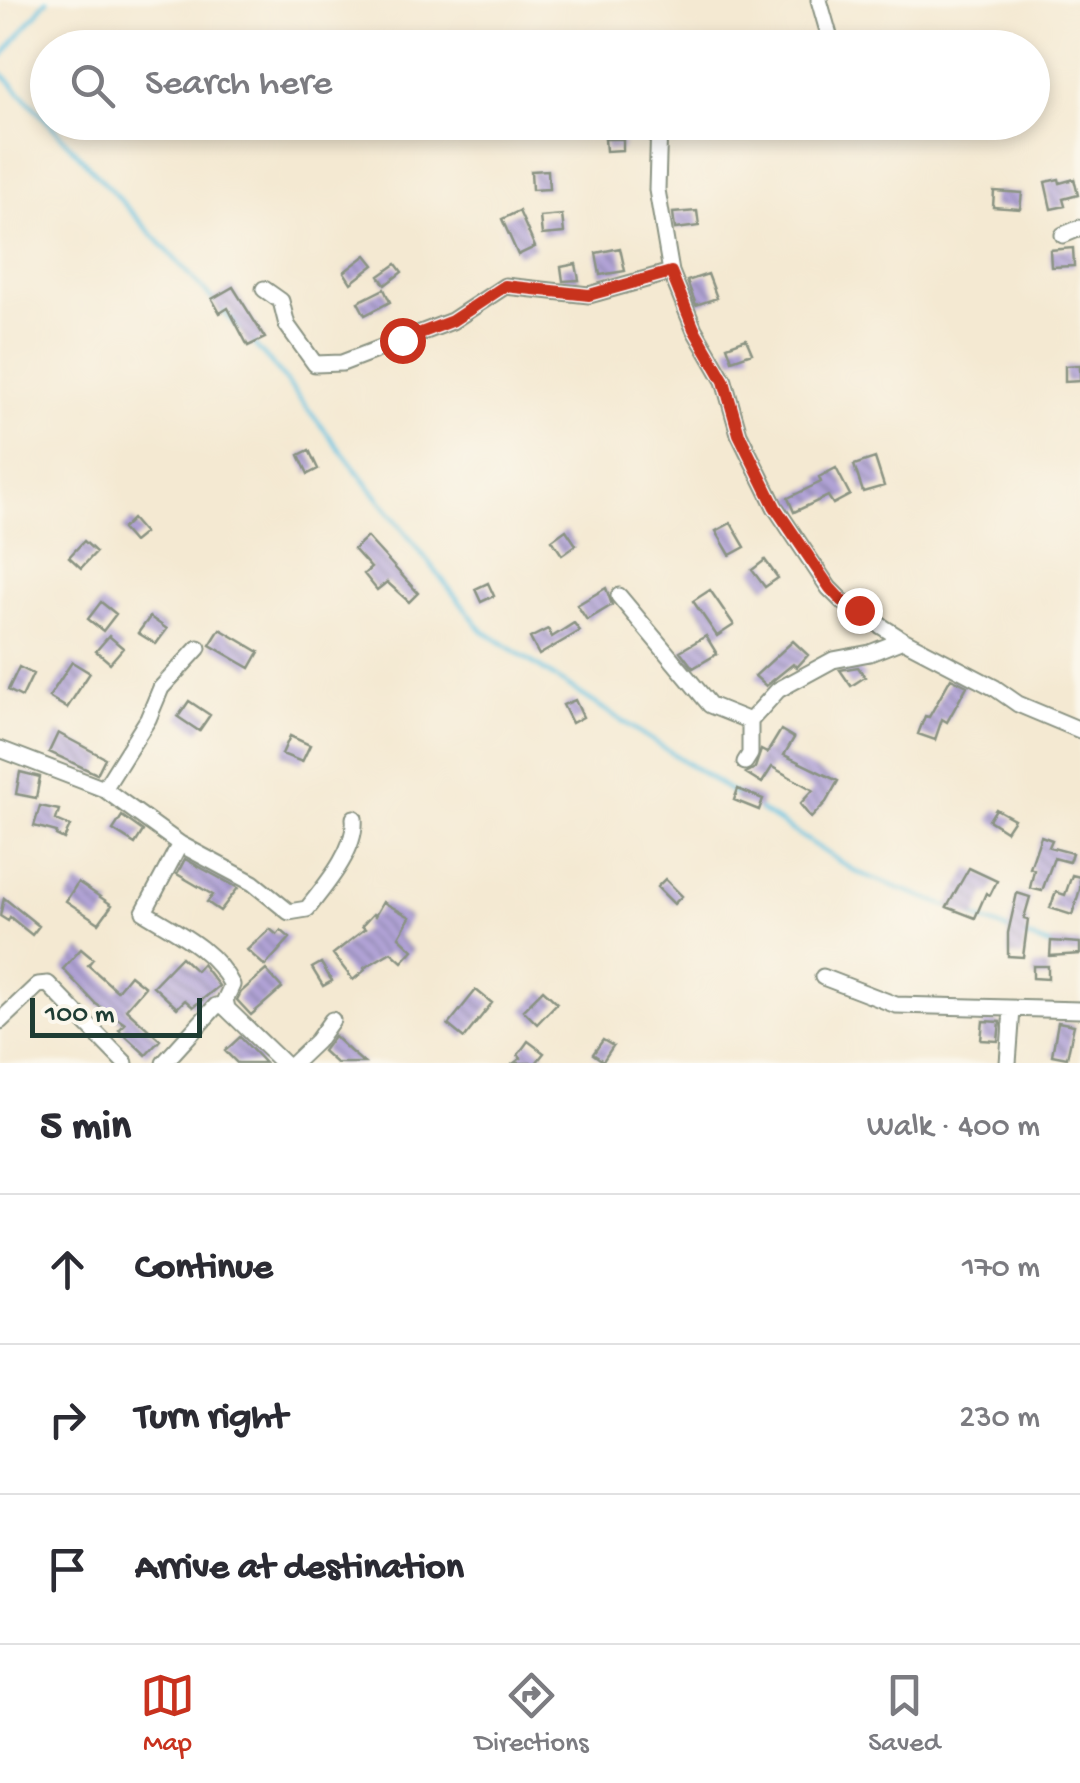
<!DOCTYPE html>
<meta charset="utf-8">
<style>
:root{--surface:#fff;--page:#f2f2f3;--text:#2b2b33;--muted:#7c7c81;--line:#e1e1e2;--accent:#c8321e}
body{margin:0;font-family:"Gochi Hand",sans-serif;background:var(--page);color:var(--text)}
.scale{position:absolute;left:30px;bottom:25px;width:172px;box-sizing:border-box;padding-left:10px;border:5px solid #1f3d34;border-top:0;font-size:28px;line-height:35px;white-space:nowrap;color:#1f3d34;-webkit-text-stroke:8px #fbf7ec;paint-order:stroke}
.stop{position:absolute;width:30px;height:30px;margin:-22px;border:8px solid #c8321e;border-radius:50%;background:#fff}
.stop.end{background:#c8321e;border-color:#fff;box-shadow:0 2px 10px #0008}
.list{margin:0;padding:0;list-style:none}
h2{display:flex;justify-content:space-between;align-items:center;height:130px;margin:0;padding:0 40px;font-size:42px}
h2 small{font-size:32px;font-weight:400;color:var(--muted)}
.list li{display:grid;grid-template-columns:65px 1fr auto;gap:30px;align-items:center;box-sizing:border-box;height:150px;padding:0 40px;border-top:2px solid var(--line)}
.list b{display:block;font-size:38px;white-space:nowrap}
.list em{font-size:32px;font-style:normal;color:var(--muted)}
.icon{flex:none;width:55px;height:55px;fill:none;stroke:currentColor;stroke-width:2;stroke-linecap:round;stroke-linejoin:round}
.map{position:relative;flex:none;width:1080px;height:1063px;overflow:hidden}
.search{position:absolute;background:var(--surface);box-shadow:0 5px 15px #0003;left:30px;right:30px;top:30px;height:110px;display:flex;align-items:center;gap:25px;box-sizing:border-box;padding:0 35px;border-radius:55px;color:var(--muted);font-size:38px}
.sheet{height:580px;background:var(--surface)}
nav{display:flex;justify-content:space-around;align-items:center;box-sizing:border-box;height:140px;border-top:2px solid var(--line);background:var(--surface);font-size:28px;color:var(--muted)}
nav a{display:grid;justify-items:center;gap:5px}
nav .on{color:var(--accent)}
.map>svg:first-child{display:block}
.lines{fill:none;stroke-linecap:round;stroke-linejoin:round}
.stream{stroke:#62c1e1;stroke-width:4}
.building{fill:url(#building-back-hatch)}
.minor-casing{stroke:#8a9383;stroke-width:19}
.minor{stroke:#fff;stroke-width:15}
.route{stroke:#c8321e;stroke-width:12}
</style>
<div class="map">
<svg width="1080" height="1063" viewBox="0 0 1080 1063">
<defs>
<pattern id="building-back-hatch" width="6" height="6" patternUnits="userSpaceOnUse" patternTransform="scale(2.5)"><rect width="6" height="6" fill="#b1a3d6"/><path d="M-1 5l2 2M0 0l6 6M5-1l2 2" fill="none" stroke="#8f86ae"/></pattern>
</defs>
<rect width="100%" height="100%" fill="#fbf7ec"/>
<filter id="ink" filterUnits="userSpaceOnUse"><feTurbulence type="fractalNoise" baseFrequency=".01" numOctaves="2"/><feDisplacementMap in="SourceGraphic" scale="20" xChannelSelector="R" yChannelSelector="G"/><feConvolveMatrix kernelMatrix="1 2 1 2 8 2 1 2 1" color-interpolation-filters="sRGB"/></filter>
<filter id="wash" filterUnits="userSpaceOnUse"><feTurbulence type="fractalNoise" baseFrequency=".0048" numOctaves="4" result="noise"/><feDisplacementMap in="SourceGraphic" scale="40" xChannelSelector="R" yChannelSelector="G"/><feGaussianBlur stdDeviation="2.25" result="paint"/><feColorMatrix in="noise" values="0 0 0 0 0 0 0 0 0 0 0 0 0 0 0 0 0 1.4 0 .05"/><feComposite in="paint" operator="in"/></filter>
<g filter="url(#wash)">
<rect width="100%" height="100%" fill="#f4e9d2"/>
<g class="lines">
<path class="stream" d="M0,59L47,0
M0,71L48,122
M48,122L214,301
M220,308L241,330
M251,341L279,372L482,630L738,796
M759,809L856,872L949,907
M972,916L1010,931
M1024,936L1052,946"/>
</g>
<g id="blocks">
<path class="building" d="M489,122H521L522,125L493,134Z
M605,139H623V150L606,151Z
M548,170L549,189L532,190L531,171Z
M1059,179L1060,183L1074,179L1078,195L1063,199L1065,206L1051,209L1045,182Z
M994,191L1022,193L1020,209L993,207Z
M519,211L535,247L518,255L502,219Z
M697,211L699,226L675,229L673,213Z
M562,215L564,233L542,235L540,217Z
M620,248L625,271L600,275L596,253Z
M1073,248L1074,266L1051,267L1050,250Z
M366,255L374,265L351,283L344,272Z
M396,264L402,272L385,285L379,276Z
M576,264L579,280L563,281L561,267Z
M708,274L717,298L696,305L687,281Z
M233,287L265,338L248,346L228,308L220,313L212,299Z
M384,289L390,302L365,315L358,302Z
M746,339L752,353L732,360L727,346Z
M1080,365V381L1065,382V366Z
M309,450L318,469L308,474L299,455Z
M875,458L884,486L863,492L854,465Z
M836,468L850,495L833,504L828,496L794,512L788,498L821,482L819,477Z
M132,519L144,533L133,542L122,529Z
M731,523L745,547L730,555L716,531Z
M566,530L576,545L562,555L552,540Z
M367,537L418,593L409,602L387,582L377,590L364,574L371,568L354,549Z
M84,541L96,552L81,568L69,557Z
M765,560L778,578L765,587L752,570Z
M488,583L494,596L481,602L475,589Z
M606,588L612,605L587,620L577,605Z
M710,590L734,625L717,636L693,601Z
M101,602L116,614L103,631L88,619Z
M150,617L167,629L156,644L138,633Z
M574,623L580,631L539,655L530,638L548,629L552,637Z
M220,629L259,652L250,668L210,645Z
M109,636L123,648L110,663L96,651Z
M706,636L717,654L693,668L680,651Z
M793,641L808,655L797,667L793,664L766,686L755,676Z
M72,662L90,673L67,708L49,697Z
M19,667L33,674L22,697L8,690Z
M858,667L865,677L851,686L840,670Z
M951,678L967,686L947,722L942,719L935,740L918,734L925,716L929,717Z
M575,700L583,717L572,723L563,705Z
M189,701L210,715L199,731L178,717Z
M781,730L794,738L784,755L838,781L826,802L811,818L800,804L813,790L772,767L762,783L746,773L755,768L761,750L767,753Z
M58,733L105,758L97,774L49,752Z
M290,736L310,745L302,762L282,754Z
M20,772L40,777L36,798L16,794Z
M738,789L763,799L759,810L734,800Z
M40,806L59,810L56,820L70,826L64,839L56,835L57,832L34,826Z
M996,809L1014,819L1006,831L989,820Z
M122,816L143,831L135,844L113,830Z
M1041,836L1052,840L1049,847L1072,853L1069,862L1054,858L1042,891L1030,888L1034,870L1030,868Z
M185,859L238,888L220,911L207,902L213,895L177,874Z
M969,868L997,881L990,895L986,893L975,918L947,907Z
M1072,875L1080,877V889L1072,915L1050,908L1056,892L1065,895Z
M665,879L682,896L674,904L657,887Z
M78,882L112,905L99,923L66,901Z
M1017,893L1030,897L1024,918L1028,919L1023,957L1008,956V933Z
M4,898L39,926L32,935L10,917L8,921L0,916Z
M383,902L410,917L399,937L413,950L402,962L391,952L364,968L365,970L353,980L333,954L365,929L362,926L373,914L375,916Z
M270,929L277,935L281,930L290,938L265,966L247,950Z
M1051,941L1080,943V954L1050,956Z
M81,949L93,959L88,965L117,991L130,975L145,987L126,1009L160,1040L146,1055L119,1030L125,1024L96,1004L63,969Z
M181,957L196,971L202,964L219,986L193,1007L185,1000L177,1008L153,986Z
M321,963L332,981L323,986L312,968Z
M1033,966H1048V979L1033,978Z
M266,970L282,988L251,1015L237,1000L241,992Z
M476,990L492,1003L464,1038L448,1025Z
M543,990L557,1003L537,1024L523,1010Z
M983,1021L1000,1022L998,1041L981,1040Z
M1058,1022L1074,1025L1067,1058L1052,1055Z
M334,1036L350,1051L364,1063H336L323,1051Z
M240,1037L265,1063H237L225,1051Z
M603,1040L613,1046L603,1061L593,1054Z
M528,1041L544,1053L536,1063H514L521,1058L518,1055Z"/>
</g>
</g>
<g filter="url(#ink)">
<use href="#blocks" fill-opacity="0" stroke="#8a9383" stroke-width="2.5"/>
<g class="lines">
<g class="minor-casing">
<path id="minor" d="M819,0L829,35L827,48
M659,122L657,190L671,272L694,329L724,381L739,434L775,507L829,588L842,601L903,640L995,688L1018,704L1080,730
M1063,235L1080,228
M264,289L281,301L287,325L315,364L342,363L452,321L505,286L589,295L671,272
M619,596L710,705L750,721
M0,749L104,789L180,844L253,883L289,912L307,909C326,885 357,849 354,818
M745,762L750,754V721L778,690L833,660L870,653L903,640
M104,789L148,719L161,688L198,648
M180,844L144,912C176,932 214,949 232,985L225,1000L227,1008
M823,977L896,1005L1080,1010
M0,1021L38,985L48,984L125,1063
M164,1063L216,1006L223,1005L283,1063
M294,1063L317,1041L332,1020
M1008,1063L1012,1010"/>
</g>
<use href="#minor" class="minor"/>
</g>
</g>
<g class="lines" filter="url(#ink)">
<path class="route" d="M402,340L452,321L505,286L589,295L671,272L694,329L724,381L739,434L775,507L830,588L842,601L859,610"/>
</g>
</svg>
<div class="scale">100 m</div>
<div class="stop" style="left:402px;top:340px"></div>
<div class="stop end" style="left:859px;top:610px"></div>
<div class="search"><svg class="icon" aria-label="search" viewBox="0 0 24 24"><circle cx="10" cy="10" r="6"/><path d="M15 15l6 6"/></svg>Search here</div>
</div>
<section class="sheet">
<h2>5 min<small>Walk · 400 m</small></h2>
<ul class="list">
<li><svg class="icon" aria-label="ahead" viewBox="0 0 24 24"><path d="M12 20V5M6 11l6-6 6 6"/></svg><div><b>Continue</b></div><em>170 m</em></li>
<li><svg class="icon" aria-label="right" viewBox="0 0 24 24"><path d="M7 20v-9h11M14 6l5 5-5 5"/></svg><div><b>Turn right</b></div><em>230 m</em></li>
<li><svg class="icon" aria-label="arrive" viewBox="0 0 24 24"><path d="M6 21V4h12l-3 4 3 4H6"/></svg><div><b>Arrive at destination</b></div></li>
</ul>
</section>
<nav>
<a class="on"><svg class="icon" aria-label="map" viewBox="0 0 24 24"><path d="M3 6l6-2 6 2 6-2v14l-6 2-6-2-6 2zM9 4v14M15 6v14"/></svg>Map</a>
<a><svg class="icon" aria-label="directions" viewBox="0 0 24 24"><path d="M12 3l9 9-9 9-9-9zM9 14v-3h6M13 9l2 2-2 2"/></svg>Directions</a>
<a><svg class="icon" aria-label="saved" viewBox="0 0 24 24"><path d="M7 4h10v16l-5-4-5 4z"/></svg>Saved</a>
</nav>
